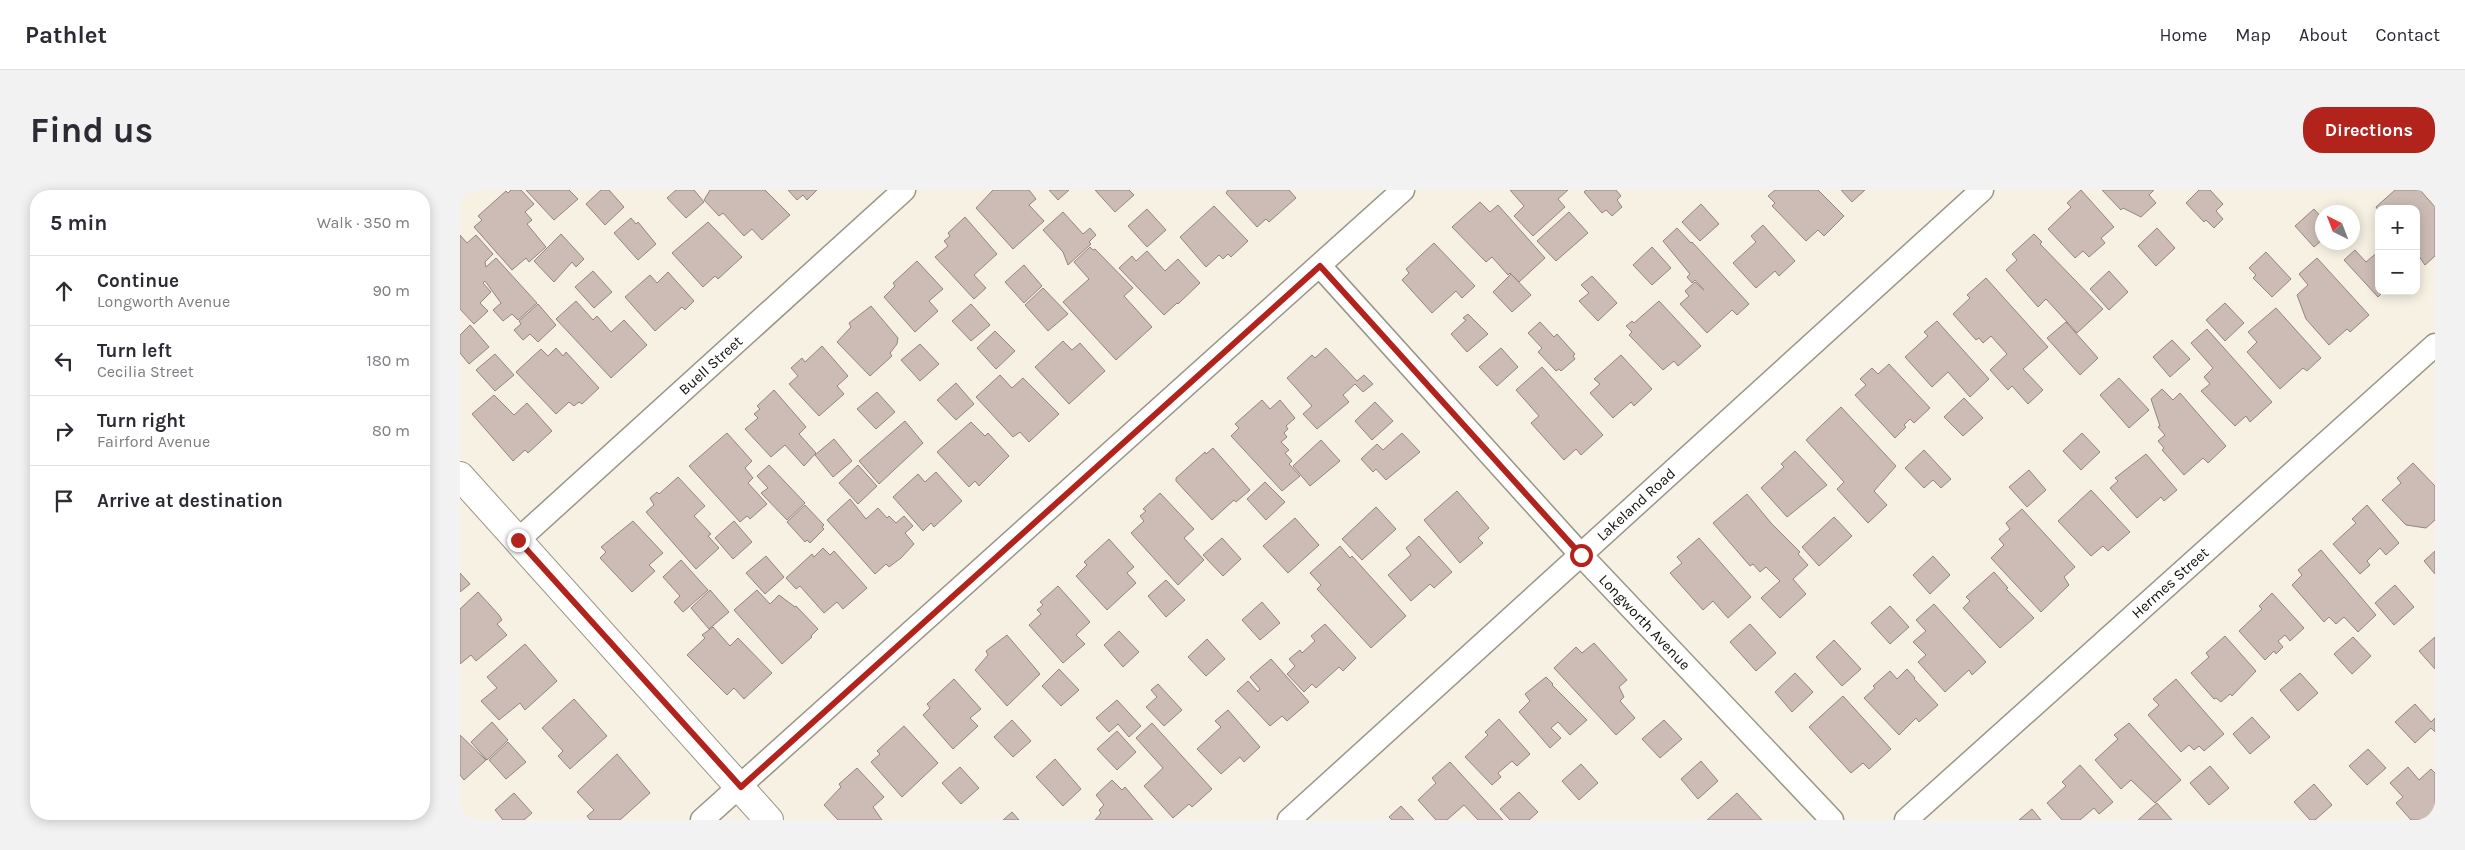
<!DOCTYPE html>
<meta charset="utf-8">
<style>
:root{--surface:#fff;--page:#f2f2f3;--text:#2b2b33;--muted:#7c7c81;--line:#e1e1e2;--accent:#b2231c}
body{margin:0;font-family:Karla,sans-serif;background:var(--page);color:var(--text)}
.controls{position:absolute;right:15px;top:15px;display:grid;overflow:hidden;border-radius:10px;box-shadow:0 2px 12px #0003}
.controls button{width:45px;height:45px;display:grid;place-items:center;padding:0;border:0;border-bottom:1px solid var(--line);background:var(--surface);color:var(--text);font:25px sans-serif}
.compass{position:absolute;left:1855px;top:15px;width:45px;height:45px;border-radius:50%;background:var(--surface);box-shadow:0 2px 12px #0003;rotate:318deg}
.stop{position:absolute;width:15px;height:15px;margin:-11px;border:4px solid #b2231c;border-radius:50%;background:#fff}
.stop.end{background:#b2231c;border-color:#fff;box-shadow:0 1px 5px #0008}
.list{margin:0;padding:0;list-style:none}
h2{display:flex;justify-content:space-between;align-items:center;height:65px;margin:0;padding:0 20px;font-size:21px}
h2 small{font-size:16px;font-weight:400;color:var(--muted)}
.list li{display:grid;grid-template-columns:32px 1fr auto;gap:15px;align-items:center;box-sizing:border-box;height:70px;padding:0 20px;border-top:1px solid var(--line)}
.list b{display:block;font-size:19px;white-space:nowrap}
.list p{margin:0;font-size:16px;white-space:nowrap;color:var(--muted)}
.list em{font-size:16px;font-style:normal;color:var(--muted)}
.icon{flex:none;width:28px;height:28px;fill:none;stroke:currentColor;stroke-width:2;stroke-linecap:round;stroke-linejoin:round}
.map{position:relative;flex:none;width:1975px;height:630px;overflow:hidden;border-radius:20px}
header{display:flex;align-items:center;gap:30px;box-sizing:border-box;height:70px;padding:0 25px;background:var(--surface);border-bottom:1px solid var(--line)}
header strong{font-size:24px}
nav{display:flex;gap:28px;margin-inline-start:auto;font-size:18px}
.intro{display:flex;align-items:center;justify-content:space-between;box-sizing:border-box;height:120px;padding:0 30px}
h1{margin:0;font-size:35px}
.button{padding:12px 22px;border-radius:20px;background:var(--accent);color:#fff;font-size:18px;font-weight:700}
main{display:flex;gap:30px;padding:0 30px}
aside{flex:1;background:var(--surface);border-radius:20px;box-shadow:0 2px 12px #0003}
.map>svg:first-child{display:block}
.building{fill:#cdbcb6;stroke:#94857f}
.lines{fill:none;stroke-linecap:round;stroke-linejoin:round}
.minor-casing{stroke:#999587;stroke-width:25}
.tertiary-casing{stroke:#999587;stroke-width:30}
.minor{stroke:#fff;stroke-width:22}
.tertiary{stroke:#fff;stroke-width:28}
.route{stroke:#b2231c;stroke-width:6}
.labels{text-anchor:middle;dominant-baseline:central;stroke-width:4.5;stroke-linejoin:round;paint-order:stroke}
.street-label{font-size:15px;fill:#12100b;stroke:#fefefe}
</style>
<header>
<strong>Pathlet</strong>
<nav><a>Home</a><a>Map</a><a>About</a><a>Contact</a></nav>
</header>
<div class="intro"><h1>Find us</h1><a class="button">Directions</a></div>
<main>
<aside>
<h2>5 min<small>Walk · 350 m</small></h2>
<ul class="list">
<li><svg class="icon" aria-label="ahead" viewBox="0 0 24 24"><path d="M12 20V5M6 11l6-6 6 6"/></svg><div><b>Continue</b><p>Longworth Avenue</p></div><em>90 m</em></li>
<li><svg class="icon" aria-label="left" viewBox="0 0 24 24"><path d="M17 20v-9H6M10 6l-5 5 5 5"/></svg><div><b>Turn left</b><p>Cecilia Street</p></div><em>180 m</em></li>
<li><svg class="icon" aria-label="right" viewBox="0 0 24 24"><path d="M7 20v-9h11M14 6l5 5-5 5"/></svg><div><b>Turn right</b><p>Fairford Avenue</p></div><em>80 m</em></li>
<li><svg class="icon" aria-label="arrive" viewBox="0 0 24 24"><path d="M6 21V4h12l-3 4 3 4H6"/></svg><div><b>Arrive at destination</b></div></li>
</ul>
</aside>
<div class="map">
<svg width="1975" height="630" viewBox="0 0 1975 630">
<rect width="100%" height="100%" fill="#f6f1e2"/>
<path class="building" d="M51,0H61L74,14L65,22L72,30L67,34L86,57L69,72L66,68L52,80L14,37L22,30L18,26L46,1L48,3Z
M66,0H109L118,9L94,30Z
M141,0H149L164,17L145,35L126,14Z
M216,0H234L244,12L226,28L207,8Z
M250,0H305L330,25L302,50L292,39L284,46L263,23L259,26L244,10Z
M328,0H357L347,10L343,5L337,10Z
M533,0H569L576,9L569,15L584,31L553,59L516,18Z
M589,0H609L598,10Z
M635,0H669L674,5L655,22Z
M768,0H829L836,8L809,32L806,29L797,37L766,3Z
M1050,0H1108L1098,9L1105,17L1073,46L1054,26L1064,16Z
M1126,0H1156L1161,6L1157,10L1162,17L1152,26L1146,20L1142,23L1124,2Z
M1315,0H1358L1384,26L1364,46L1358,40L1346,51L1312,16L1315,13L1308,6Z
M1381,0H1405L1392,12Z
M1621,0L1654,37L1641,48L1645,53L1629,67L1623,61L1615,68L1588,39L1611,17L1607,13Z
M1642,0H1694L1689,5L1696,13L1681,27L1663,18L1661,20Z
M1739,0H1750L1763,14L1756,21L1763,29L1754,38L1746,30L1744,32L1726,13Z
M1935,0H1960L1975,17V66L1965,75L1956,62V19H1919V21L1916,17Z
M1020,12L1030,22L1038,15L1085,68L1059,92L1050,83L1048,85L1032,67L1026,72L992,37Z
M1241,14L1259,34L1240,51L1222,32Z
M754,16L788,51L771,67L768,64L763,69L759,65L746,77L720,47Z
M687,19L706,40L687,57L668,36Z
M1854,19L1862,28V50L1854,57L1835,36Z
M603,22L623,44L630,38L636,45L629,52L631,54L608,75L603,62L583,40Z
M1109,22L1128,43L1096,71L1077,51Z
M505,27L537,64L514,85L526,98L514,109L475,67L488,56L484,51L490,46L488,43Z
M171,28L176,34L178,32L196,54L178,70L154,43Z
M248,32L282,67L258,89L255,86L243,97L212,63Z
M1303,35L1335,71L1319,86L1315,81L1296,98L1273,73L1296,52L1291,46Z
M1217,38L1231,53L1232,52L1289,114L1277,125L1272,120L1247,143L1220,114L1229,106L1225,101L1235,92L1244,100L1235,90L1232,93L1227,87L1230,84L1203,51Z
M1697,38L1715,58L1696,76L1678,56Z
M101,44L124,69L116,77L112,72L94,92L74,71Z
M1574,44L1582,52L1580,54L1643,119L1617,143L1586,109L1578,117L1546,80L1557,70L1552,64Z
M0,45L7,53L16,45L33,64L25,72L26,77L36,68L77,113L58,130L52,124L43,131L33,120L41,113L25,91L23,93L31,102L20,113L28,121L14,134L0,119Z
M974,53L1015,96L1002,108L996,101L972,123L942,90L949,83L946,79Z
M630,57L633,60L635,59L673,98L664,106L692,137L656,170L603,112L629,89L614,72Z
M1192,57L1211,78L1192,95L1173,75Z
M1895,60L1906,72L1919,61V101H1924L1918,107L1884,70Z
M687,61L705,81L718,69L740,93L718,114L717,113L704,125L659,78L672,66L676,71Z
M1806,62L1831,89L1812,107L1793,88L1796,85L1789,78Z
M1857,68L1909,125L1890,142L1887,139L1869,155L1846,129L1837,105L1848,95L1839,84Z
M457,71L483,99L469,111L478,121L455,142L424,107L435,96L433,93Z
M564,75L582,96L564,113L545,92Z
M133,81L152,102L134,118L115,97Z
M1649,81L1668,102L1649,120L1630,99Z
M208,82L234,111L225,120L222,117L195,141L165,107L190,85L197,93Z
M1051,84L1071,105L1052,122L1033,102Z
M1132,86L1157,113L1138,131L1119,111L1129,103L1121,95Z
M1526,88L1588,157L1563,179L1583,200L1568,214L1552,196L1548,200L1530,180L1547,164L1531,146L1523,153L1519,148L1516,150L1493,124L1510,108L1507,105Z
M583,98L608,124L588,141L565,115Z
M116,111L133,130L137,126L151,142L164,130L187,155L151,188L96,129Z
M1199,111L1241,156L1218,176L1214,171L1203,180L1169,145L1172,142L1166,136L1172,131L1174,133Z
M1765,113L1784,133L1765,151L1746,130Z
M78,114L96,135L78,152L70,144L63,150L54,140L61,134L59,131Z
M511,114L530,135L511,151L492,131Z
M411,116L438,148L437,154L430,163L432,166L410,186L377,152L391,137L389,133Z
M1816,118L1861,168L1847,181L1843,178L1820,199L1787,162L1797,152L1788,142Z
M1008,124L1028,144L1007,162L991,144L1006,130L1003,128Z
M1477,131L1529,189L1510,207L1488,182L1472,197L1445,167L1468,146L1464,142Z
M1080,132L1094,147L1097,144L1115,164L1113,166L1115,169L1101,181L1099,179L1096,181L1078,162L1082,158L1068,143Z
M1606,132L1638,168L1620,185L1587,148Z
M10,135L29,157L9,174L0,163V145Z
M1747,139L1812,212L1790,232L1786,226L1775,236L1741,201L1750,194L1744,187L1753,178L1731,153Z
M535,141L555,161L536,179L517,158Z
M1712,150L1730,169L1710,187L1693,167Z
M603,151L612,160L620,153L645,181L609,214L575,177Z
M460,154L479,174L460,191L441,170Z
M362,156L388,186L377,196L384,204L359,226L329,194L338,186L331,178L342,168L345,172Z
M96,158L103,166L106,162L139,198L122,214L119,212L114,216L109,212L96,224L56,182L81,159L88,166Z
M866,158L897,191L904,185L913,194L903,202L895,194L883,205L889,212L857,239L843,224L852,216L827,188L852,165L855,168Z
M1041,158L1058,177L1037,196L1019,177Z
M35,164L54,185L35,201L16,180Z
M1161,165L1192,199L1174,216L1171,212L1153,228L1130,203L1140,194L1134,189Z
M1429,174L1470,218L1454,233L1450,229L1444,235L1446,237L1435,248L1395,205L1406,195L1400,189L1412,178L1418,184Z
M1082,177L1143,245L1121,265L1116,259L1104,270L1071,233L1079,226L1056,200Z
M540,185L552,198L563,188L599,224L569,252L560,242L553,247L516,207Z
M1659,188L1689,220L1669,238L1640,205Z
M496,193L514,214L496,230L477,210Z
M1702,199L1713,210L1720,203L1766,256L1748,273L1743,268L1724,285L1702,260L1704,258L1698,251L1705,245L1698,237L1700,236L1691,209Z
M314,200L346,237L339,244L356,263L344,276L325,255L311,267L285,239L298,228L294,224L300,219L297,216Z
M417,202L435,222L416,239L397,219Z
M34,205L54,225L67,213L92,241L68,263L65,260L53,271L12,224Z
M1504,208L1523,228L1503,246L1484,227Z
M802,210L810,219L820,210L835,228L826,236L828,239L824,243L827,247L821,252L829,260L825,263L832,271L829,274L840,286L822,301L771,246L779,238L775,234Z
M915,212L933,231L912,250L895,231Z
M1381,217L1436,276L1414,301L1427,315L1408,333L1377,299L1384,292L1346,250Z
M445,231L463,253L419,294L399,271Z
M511,232L525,246L528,243L549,266L519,296L515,291L509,297L477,262Z
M267,243L292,271L285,278L293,288L288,293L307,314L290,329L287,326L280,332L229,276Z
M942,243L960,262L926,290L916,279L913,282L901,269L917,254L923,260Z
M1622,243L1640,262L1621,280L1603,261Z
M374,249L392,271L373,287L355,265Z
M861,250L880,271L850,296L833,276Z
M753,258L790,300L776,312L774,310L752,330L716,291V288L745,262L746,264Z
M1464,260L1491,289L1481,298L1473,290L1464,298L1445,278Z
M1335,261L1367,295L1327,327L1301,298L1324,277L1321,274Z
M1686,264L1717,300L1704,311L1701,307L1677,328L1650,298L1658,291L1655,288Z
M1953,273L1975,296V330L1966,338L1946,335L1922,310L1941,293L1937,288Z
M309,275L345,313L327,330L301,303L308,298L297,286Z
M398,275L417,296L398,314L379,293Z
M1569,280L1586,300L1567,317L1549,297Z
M476,282L502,311L474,337L471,333L463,341L433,307L458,284L465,292Z
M218,287L245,316L234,326L251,344L248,346L259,358L236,379L186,322L194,315L190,308L197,302L199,304Z
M805,292L825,312L806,330L787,309Z
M1631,300L1670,342L1648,361L1643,356L1631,366L1598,331Z
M997,301L1029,338L1018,348L1023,353L1000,373L964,330Z
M700,303L734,339L724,348L744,370L718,395L671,343L684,331L680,326L686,321L683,319Z
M1287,304L1311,333L1340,362L1338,364L1348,375L1333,389L1346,404L1320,428L1301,408L1320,391L1306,377L1300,382L1293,374L1290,376L1253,333Z
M390,309L406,329L418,318L427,328L429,326L436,333L444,326L453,336L445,343L454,354L441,368L429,377L426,374L415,384L367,330Z
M345,315L364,335L362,337L364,339L350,353L347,350L345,352L327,332Z
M1907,315L1939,353L1926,365L1920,358L1907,371L1910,375L1900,384L1873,354L1896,333L1892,329Z
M916,317L936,339L902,370L882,349Z
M1562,319L1615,377L1604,387L1609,395L1581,422L1531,368L1544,355L1539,349L1550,339L1546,333Z
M1374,327L1392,346L1359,376L1342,357Z
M835,328L859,355L828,383L803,356Z
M173,331L203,363L189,375L195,381L172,402L140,368L146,362L141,357Z
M274,331L292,352L273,369L255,348Z
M959,346L992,382L974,398L970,394L951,411L928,385L951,365L946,358Z
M762,348L781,369L763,386L743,365Z
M1239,348L1291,407L1268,428L1253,411L1243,420L1210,383L1222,373L1217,367Z
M649,349L674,377L667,383L676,393L647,420L616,386L627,375L624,372Z
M880,356L890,368L892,366L946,426L911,458L857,399L861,395L850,383Z
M363,358L370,365L374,361L407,398L383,419L377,412L364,423L340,396L336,399L326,388L352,364L354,367Z
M1861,360L1916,425L1898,442L1884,427L1876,434L1869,427L1864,432L1832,395L1842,385L1838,380Z
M1975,361V384L1964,371Z
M306,366L324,387L305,404L286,383Z
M1473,366L1490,385L1470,404L1453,385Z
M221,370L248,400L223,422L214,412L220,406L203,387Z
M1534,382L1548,398L1546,399L1574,428L1540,458L1503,418L1510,411L1506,407Z
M0,383L10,394L0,402Z
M706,390L725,410L706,427L688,406Z
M1935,395L1954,417L1934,435L1915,413Z
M598,396L630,432L616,445L625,454L603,473L569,435L581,424L577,420L583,415L580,412Z
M250,400L269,422L249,439L231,418Z
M297,400L310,414L319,405L335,417L336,416L358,439L351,446L352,447L322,474L274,420Z
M18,402L39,425L42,430L37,434L47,445L16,471L11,465L0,474V419Z
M1812,403L1844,438L1830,451L1825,445L1818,451L1823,457L1816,464L1814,461L1805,470L1779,441L1802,419L1799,416Z
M802,412L820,433L800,450L782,430Z
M1474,414L1526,472L1512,485L1509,480L1485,502L1458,472L1466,465L1453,452L1466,441L1456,430Z
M1430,416L1449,437L1430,454L1411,433Z
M865,434L896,468L883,481L879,477L856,498L852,494L844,502L827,484L835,476L829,469L840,460L842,463L855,451L851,446Z
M1290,434L1316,463L1296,481L1270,452Z
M253,437L270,456L278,448L312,483L284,509L274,498L267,505L227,465L245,448L242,445Z
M659,441L679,462L663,477L644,455Z
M547,445L580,484L547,516L515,480L528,465L526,461Z
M1765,446L1796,481L1772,506L1770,504L1761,512L1756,508L1754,509L1731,483L1749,467L1746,463Z
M1893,447L1911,466L1892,484L1874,464Z
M1975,447V479L1959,461Z
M747,449L765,469L746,486L728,467Z
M1374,450L1401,479L1382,496L1356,467Z
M1134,453L1167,490L1159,497L1164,507L1160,511L1175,528L1156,545L1094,478L1116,457L1122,463Z
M65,454L97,491L65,520L60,513L39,530L21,511L37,498L27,487Z
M811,469L849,512L827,531L822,526L810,536L777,501L788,491L798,502L800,499L790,487Z
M599,479L619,500L601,516L582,496Z
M1447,479L1455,488L1454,489L1478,515L1459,532L1456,528L1439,545L1404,508L1415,498L1413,496L1430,481L1437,489Z
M1335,483L1353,502L1332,522L1315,502Z
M1840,483L1858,503L1838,521L1820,500Z
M1086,487L1093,494L1092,495L1127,530L1110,545L1098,532L1091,538L1101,548L1090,558L1059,522L1070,511L1065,504Z
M494,489L521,519L510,528L518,536L493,559L463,525L470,518L467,514Z
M1716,489L1764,544L1744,561L1739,556L1734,560L1729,555L1721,562L1688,525L1699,515L1693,509Z
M698,494L722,520L704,536L686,517L697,507L691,500Z
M1383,506L1431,559L1409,579L1403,573L1391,583L1349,537Z
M114,509L147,546L110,579L98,566L103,561L82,538Z
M657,510L681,536L669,547L658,534L649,542L636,528Z
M1955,514L1971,532L1975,528V542L1971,538L1955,553L1935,532Z
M768,520L800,557L784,572L780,567L761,584L737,559L761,537L755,531Z
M1792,527L1810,547L1790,564L1773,544Z
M1039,529L1070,564L1057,576L1052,571L1038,583L1041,587L1032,595L1005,567L1028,545L1025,542Z
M552,530L571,551L553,567L534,547Z
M1204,530L1222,549L1200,568L1182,549Z
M32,532L48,550L27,570L11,552Z
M692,533L752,599L732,617L729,614L713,628L684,596L703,578L676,548Z
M1669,533L1721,590L1695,613L1671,590L1661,599L1635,570L1658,549L1654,545Z
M444,536L478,573L442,607L411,572L420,564L417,561Z
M657,541L676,562L657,580L637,559Z
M0,545L26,570L4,590L0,585Z
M48,552L66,572L46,589L29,570Z
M1908,559L1926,578L1907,595L1889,576Z
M157,564L190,603L160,630H130L127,626L134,620L117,602Z
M595,569L621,599L603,616L576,587Z
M1241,571L1258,591L1238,609L1221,589Z
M990,572L1043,630H1018L1004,615L987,630H976L958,610L976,593L972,588Z
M1121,574L1138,593L1119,610L1102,591Z
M1620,575L1653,612L1639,624L1634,618L1620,630H1602L1587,613L1606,596L1602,592Z
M1750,576L1769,598L1749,615L1730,593Z
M500,577L519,598L501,614L482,593Z
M1948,577L1959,590L1971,579L1975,583V630H1951L1936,613L1943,607L1930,593Z
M397,578L424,607L413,617L422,630H378L364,615L381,597L379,594Z
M652,590L662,600L665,597L693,630H635L641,623L639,620L644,615L636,605Z
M1854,594L1872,615L1855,630H1850L1834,612Z
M1059,602L1078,622L1069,630H1050L1040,619Z
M54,603L72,623L64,630H43L35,620Z
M1277,603L1302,630H1247Z
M1697,613L1712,630H1678Z
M941,616L954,630H932L929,627Z
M1572,619L1581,630H1559Z
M552,622L559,630H543Z"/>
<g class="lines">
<g class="minor-casing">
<g id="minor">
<path id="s1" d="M860,76L1121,365L1372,630"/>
<path id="s2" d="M58,350L444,0"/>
<path d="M242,630L943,0"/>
<path id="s3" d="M829,630L1522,0"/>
<path id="s4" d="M1446,630L1975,155"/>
</g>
</g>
<g class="tertiary-casing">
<path id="tertiary" d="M0,286L309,630"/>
</g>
<use href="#minor" class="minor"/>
<use href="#tertiary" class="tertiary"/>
</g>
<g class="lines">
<path class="route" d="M58,350L281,597L860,76L1121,365"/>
</g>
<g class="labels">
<g class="street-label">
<text stroke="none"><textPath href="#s2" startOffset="260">Buell Street</textPath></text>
<text stroke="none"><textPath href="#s3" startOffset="469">Lakeland Road</textPath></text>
<text stroke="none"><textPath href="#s4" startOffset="355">Hermes Street</textPath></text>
<text stroke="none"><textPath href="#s1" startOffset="482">Longworth Avenue</textPath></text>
</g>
</g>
</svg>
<div class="controls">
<button>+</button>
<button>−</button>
</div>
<svg class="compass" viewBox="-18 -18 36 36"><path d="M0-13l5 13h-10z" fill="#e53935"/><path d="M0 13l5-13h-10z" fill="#7c7c81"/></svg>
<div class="stop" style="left:1121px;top:365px"></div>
<div class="stop end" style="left:58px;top:350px"></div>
</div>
</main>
